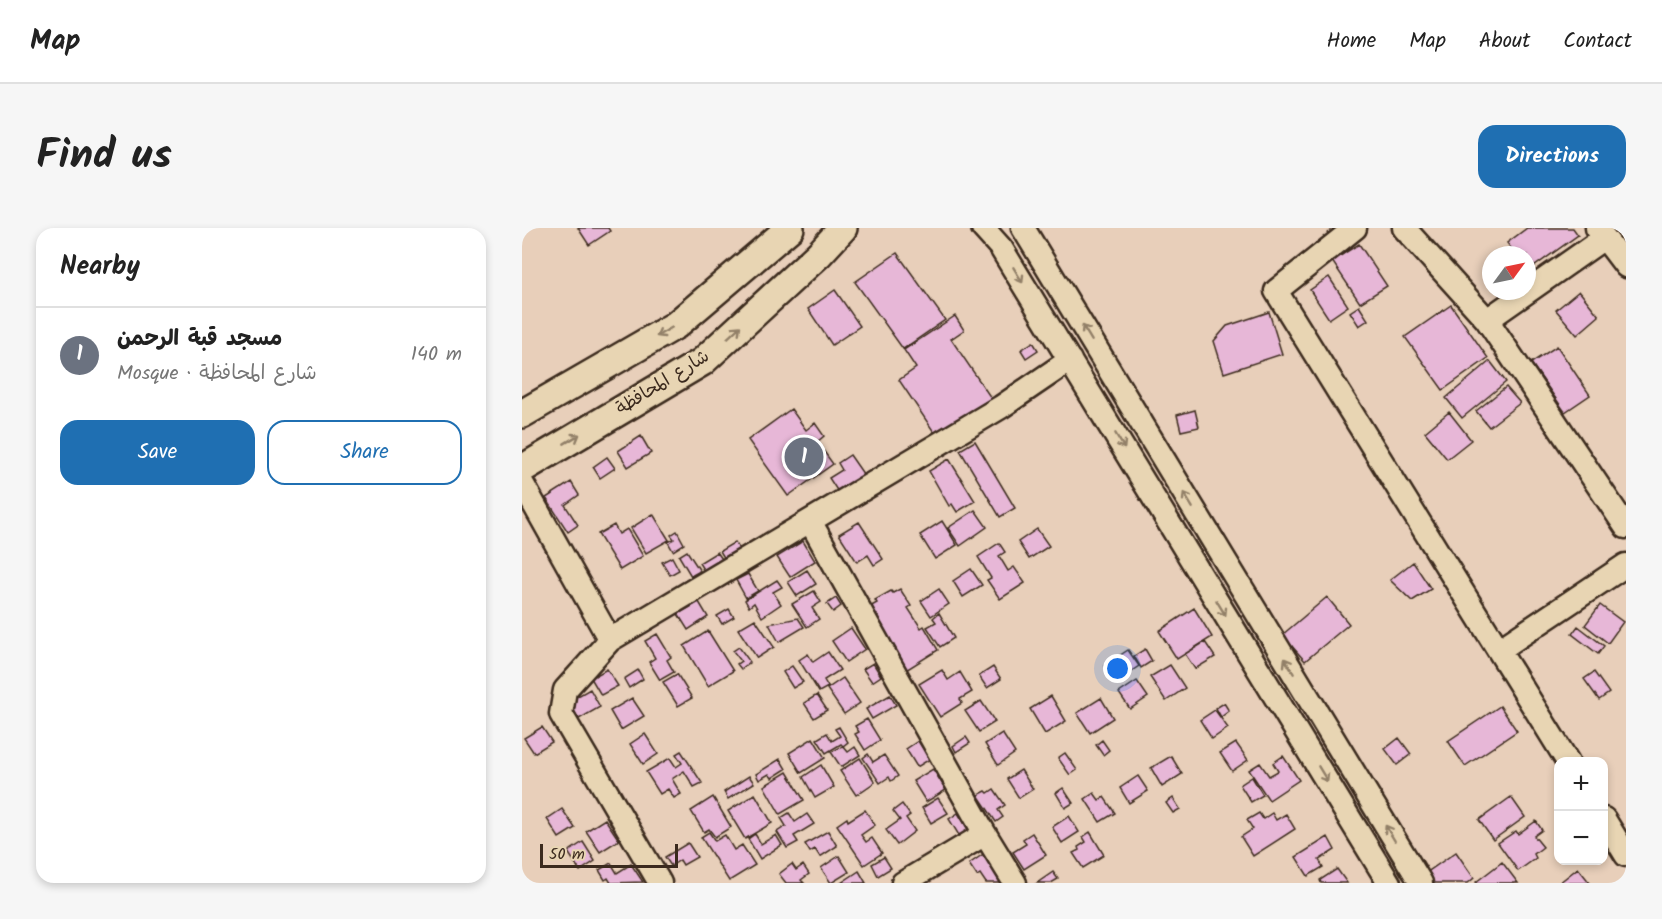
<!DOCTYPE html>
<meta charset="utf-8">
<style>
:root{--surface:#fff;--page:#f6f6f6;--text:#222;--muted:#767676;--line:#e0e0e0;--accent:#1f6fb2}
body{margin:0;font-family:Kalam,"Playpen Sans Arabic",sans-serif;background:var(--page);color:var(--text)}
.controls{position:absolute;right:18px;bottom:18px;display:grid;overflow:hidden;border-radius:12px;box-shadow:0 3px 9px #0003}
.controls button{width:54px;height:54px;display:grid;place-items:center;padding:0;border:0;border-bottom:2px solid var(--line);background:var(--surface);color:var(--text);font:30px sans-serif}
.compass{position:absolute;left:960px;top:18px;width:54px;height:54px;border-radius:50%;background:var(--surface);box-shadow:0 3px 9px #0003;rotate:57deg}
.scale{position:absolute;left:18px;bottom:15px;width:138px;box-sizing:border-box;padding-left:6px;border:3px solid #3b2a1e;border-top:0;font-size:16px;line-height:21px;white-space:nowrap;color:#3b2a1e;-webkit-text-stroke:4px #e8d5b3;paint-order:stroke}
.you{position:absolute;left:596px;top:441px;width:21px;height:21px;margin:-15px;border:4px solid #fff;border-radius:50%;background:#1a73e8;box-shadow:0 0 0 9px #1a73e833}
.badge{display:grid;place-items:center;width:39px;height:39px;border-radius:50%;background:var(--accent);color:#fff;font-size:20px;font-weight:700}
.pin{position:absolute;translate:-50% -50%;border:3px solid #fff;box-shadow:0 2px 6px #0006}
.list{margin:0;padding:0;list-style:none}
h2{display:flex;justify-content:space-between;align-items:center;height:78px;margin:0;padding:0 24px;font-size:26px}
h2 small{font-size:20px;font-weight:400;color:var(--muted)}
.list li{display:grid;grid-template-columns:39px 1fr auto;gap:18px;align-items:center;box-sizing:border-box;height:96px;padding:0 24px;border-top:2px solid var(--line)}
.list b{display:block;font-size:22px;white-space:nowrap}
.list p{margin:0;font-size:20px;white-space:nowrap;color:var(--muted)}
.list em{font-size:20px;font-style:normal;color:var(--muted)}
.actions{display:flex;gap:12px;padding:18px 24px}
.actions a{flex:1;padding:14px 0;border:2px solid var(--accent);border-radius:18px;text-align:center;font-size:21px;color:var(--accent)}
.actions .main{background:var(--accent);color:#fff}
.map{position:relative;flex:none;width:1104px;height:655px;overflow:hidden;border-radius:18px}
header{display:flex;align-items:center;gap:36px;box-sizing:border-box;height:84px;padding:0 30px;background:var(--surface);border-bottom:2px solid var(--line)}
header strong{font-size:28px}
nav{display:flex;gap:33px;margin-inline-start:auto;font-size:21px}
.intro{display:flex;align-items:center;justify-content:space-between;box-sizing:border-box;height:144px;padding:0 36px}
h1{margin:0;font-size:42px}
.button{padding:15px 27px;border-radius:18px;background:var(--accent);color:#fff;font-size:21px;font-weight:700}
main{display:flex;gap:36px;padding:0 36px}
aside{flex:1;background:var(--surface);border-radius:18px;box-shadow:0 3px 9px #0003}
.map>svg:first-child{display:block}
.building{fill:#e7b7d7;stroke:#3b2a1e;stroke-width:1.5}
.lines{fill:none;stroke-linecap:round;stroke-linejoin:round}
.minor-casing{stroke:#3b2a1e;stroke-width:27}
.major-casing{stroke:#3b2a1e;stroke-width:32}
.minor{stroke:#e8d5b3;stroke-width:22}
.major{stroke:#e8d5b3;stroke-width:27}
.oneway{stroke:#928068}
.labels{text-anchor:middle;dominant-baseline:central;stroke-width:6;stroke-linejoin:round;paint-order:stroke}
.street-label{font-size:18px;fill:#3b2a1e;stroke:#e8d5b3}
</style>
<header>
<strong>Map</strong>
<nav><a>Home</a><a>Map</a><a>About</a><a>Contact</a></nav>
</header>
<div class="intro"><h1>Find us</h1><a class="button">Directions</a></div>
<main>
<aside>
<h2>Nearby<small></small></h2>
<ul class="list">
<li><span class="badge" style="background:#6b7280">1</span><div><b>مسجد قبة الرحمن</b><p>Mosque · شارع المحافظة</p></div><em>140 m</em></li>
</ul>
<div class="actions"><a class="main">Save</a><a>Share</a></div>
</aside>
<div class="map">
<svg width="1104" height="655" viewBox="0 0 1104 655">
<rect width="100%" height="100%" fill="#e8cfba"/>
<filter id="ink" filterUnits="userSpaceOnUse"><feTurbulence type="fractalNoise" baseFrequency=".0167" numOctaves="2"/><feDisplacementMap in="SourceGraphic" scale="12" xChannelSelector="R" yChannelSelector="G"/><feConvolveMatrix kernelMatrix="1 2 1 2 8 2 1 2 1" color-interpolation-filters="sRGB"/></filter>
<g filter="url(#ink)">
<path class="building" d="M56,0H86L88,3L67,17Z
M1005,0H1051L1056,7L1006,43L1005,27H994L985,15Z
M837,16L865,58L838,75L810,33Z
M375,25L423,92L381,121L333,54Z
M807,49L826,78L807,91L788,62Z
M313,62L338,98L310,117L286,81Z
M1057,63L1077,88L1055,107L1034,82Z
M929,77L966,130L921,162L883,109Z
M837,78L846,92L837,98L828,84Z
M747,84L760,126L702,145L692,113L705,98Z
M433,88L442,102L429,111L469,170L414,207L377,152L394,140L382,122Z
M511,114L516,122L504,130L499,122Z
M1035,118L1068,167L1043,184L1009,135Z
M968,133L984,154L940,190L924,170Z
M984,159L998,175L967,199L954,183Z
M269,181L284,202L293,195L302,208L295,214L311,236L266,268L226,212Z
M673,182L677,199L659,203L655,187Z
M927,184L949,212L925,231L903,204Z
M119,208L129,225L106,239L96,223Z
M453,213L493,280L478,289L438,222Z
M328,227L344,250L318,267L307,250L320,242L316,235Z
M85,229L93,240L78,250L71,239Z
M427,231L453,273L435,284L430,276L427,278L407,243Z
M49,254L57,267L43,277L56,297L46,304L24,270Z
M453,282L465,299L438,318L426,300Z
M131,286L147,312L124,325L109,300Z
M420,293L435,317L413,331L398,307Z
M337,294L361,331L352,337L346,327L335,334L317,306Z
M92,297L97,306L105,301L121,328L98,342L76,306Z
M515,301L527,318L507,331L496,314Z
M155,303L162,316L151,323L146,314L152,311L149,307Z
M281,313L293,333L268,349L255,329Z
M213,314L218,322L203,331L198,323Z
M477,315L483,324L477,328L486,343L492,339L503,355L478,371L465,352L469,350L456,329Z
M165,323L178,343L169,348L157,328Z
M195,324L200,331L182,343L177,335Z
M150,329L157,342L148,347L140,334Z
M891,334L909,361L890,373L868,352Z
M449,341L460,357L441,369L431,353Z
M285,342L294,356L275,368L266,354Z
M226,346L236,363L224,370L214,352Z
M255,352L260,359L251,364L259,376L240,389L232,375L227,379L223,372Z
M378,361L389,378L386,380L399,400L402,398L416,422L384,442L346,380L355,375L353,372L369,363L371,365Z
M417,361L427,376L409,388L399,373Z
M292,363L299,374L290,380L297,391L285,399L270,376Z
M805,369L827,396L783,433L760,407Z
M314,370L319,378L311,384L305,376Z
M177,374L186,389L166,402L156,386Z
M1078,377L1101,394L1086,415L1063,397Z
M672,380L690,409L655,431L637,403Z
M207,381L212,389L200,396L195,388Z
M417,385L432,410L418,419L405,399L414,394L411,390Z
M276,390L282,399L257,414L247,396Z
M233,391L252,419L235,430L216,401Z
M1056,398L1082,418L1076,426L1050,406Z
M329,400L343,421L324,434L310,413Z
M186,403L211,443L186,458L162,418Z
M135,406L149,429L145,432L152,444L138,452L127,434L133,430L123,413Z
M683,414L693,429L673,441L663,426Z
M217,419L228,434L219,441L215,436L219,433L211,423Z
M623,421L630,433L619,440L612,428Z
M606,422L617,438L593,454L582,438Z
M306,424L318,442L302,452L306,459L297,464L277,432L286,426L291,434Z
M351,435L359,448L350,454L341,441Z
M648,437L663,460L644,473L628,449Z
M270,438L281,454L271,460L261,444Z
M471,439L479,451L465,460L457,448Z
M85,441L96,458L79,467L69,450Z
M116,442L121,451L107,460L102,451Z
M420,442L426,452L438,444L450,464L438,471L440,475L418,489L397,456Z
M1072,444L1087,465L1077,472L1062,451Z
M155,446L170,470L156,478L141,454Z
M321,450L338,475L322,486L305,461Z
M615,453L626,469L608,481L597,465Z
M68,461L78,479L57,491L47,473Z
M295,467L305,482L292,490L282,475Z
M368,467L374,477L350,491L344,481Z
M529,468L544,493L523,506L508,481Z
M110,470L122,488L99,502L88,483Z
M579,470L591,490L568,505L555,485Z
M459,473L473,494L457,504L443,483Z
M702,475L707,483L699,489L694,480Z
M978,478L995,503L943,538L926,513Z
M693,482L706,500L690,511L678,492Z
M345,491L358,512L343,522L333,506L337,504L333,498Z
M20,499L30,514L12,525L2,510Z
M317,499L326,514L321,518L319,516L304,525L295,511L305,505L310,513L318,508L313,501Z
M480,505L493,525L476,537L463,516Z
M123,506L136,526L121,536L108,516Z
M444,509L448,515L434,524L431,518Z
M291,510L303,530L279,545L267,525Z
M877,510L889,526L875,537L863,521Z
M580,512L587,522L581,527L574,517Z
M396,513L408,531L395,539L384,521Z
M714,515L726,532L710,543L698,525Z
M321,518L326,524L333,519L338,527L319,539L309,524Z
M159,523L180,555L172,559L162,543L150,551L159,566L152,570L146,561L138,566L124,544L148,530L154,539L160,535L154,526Z
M543,525L555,542L548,547L536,530Z
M346,526L351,534L362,527L376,548L369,553L367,549L358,555L341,530Z
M649,528L660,546L640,559L629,540Z
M761,528L777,552L747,572L727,542L738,535L747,548L756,543L751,535Z
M338,530L353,554L334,567L318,543Z
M258,531L264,541L250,550L247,546L237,552L234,546Z
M299,537L312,559L293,570L281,549Z
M411,541L424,562L404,574L391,553Z
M499,542L511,561L497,570L485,551Z
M265,544L282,572L258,586L242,558Z
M227,548L232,555L206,571L202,564Z
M616,548L626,563L607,575L598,560Z
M730,549L741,567L729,574L718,557Z
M541,560L551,575L543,580L534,565Z
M472,561L483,577L476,582L481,589L474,594L456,567L464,563L466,565Z
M572,565L577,572L582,569L593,585L578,594L563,571Z
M233,566L250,595L223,611L206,583Z
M191,569L209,599L193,609L187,601L182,604L169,583Z
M989,569L1003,589L971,612L957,592Z
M416,570L426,585L409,595L400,580Z
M651,570L658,581L651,585L644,575Z
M380,576L388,587L384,590L393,603L375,617L364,602L378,592L371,583Z
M40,581L53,600L37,610L25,591Z
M343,582L353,597L339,607L344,614L350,610L360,625L342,637L315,597L325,590L326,593Z
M267,585L273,594L285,586L292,596L272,608L276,614L265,620L255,604L264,598L259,590Z
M436,585L447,603L438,609L427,591Z
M737,585L741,591L750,585L754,592L764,586L773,601L731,628L719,609L731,601L725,592Z
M547,588L557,604L540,615L530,599Z
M83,591L97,612L78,624L64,603Z
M1014,593L1020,602L1012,608L1021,619L1012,626L1014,630L996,643L976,615L994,603L996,606Z
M306,603L315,618L298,629L293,621L288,624L283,616Z
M187,604L193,613L203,607L212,622L220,617L233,637L207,653L179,609Z
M568,604L582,627L561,640L551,625L557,622L556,619L564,614L561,609Z
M510,605L524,627L502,641L491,624L504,616L501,611Z
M233,606L239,616L254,607L260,617L238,631L226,611Z
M806,609L813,622L797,632L801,639L786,648L774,629Z
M61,614L73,633L58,643L46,624Z
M166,615L175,629L161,637L158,632L149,638L143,629Z
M934,624L952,650L946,655H911L904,645Z
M463,625L481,655H464L458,646L455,648L447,636Z
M317,628L327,644L309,655L299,640Z
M362,629L369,640L356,648L350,636Z
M980,634L996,655H955L954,654Z
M89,635L95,645L109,636L121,654L89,655L86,650L83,652L77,642Z
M270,636L274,642L281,637L287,646L279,652L282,655H264L257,646Z
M1056,640L1068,655H1037Z
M815,641L825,655H799L798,652Z
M337,643L344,655H319Z
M531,644L536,651L529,655H515Z"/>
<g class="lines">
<g class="minor-casing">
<path id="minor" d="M461,0L479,20L867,655
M501,0L899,655
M833,0L754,63L1046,534
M882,0L965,92L1082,10
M1075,0L1104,38
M965,92L1104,299
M0,255L88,412L43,462L39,486L138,655
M288,293L463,606L493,655
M88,412L479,179L548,132
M977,422L1104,337
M1082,591L1104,627
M381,655L463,606"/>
</g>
<g class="major-casing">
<path id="major" d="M0,186L154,97L268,0
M0,241L180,134L297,26L321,0"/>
</g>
<use href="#minor" class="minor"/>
<use href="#major" class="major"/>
</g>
<defs><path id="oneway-shaft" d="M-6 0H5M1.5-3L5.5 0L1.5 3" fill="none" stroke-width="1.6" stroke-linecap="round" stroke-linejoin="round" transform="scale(1.5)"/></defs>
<g class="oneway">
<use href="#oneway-shaft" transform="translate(496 47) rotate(59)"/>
<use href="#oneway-shaft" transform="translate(142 104) rotate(150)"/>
<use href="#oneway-shaft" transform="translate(212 104) rotate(-43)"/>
<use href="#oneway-shaft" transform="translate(565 105) rotate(-121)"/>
<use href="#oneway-shaft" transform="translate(50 211) rotate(-31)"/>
<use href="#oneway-shaft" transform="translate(598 213) rotate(59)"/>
<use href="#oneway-shaft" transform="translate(666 272) rotate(-121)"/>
<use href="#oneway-shaft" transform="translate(699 380) rotate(59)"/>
<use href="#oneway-shaft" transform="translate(767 438) rotate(-121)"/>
<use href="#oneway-shaft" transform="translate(801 546) rotate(59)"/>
<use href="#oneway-shaft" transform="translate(868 605) rotate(-121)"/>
</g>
</g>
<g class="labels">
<g class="street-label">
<text transform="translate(141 155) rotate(-32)">شارع المحافظة</text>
</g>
</g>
</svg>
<div class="controls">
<button>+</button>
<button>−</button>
</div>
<svg class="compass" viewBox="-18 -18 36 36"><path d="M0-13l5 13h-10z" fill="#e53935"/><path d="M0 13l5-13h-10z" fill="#767676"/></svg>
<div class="scale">50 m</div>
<div class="you"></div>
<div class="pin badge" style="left:282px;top:229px;background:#6b7280">1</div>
</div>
</main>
